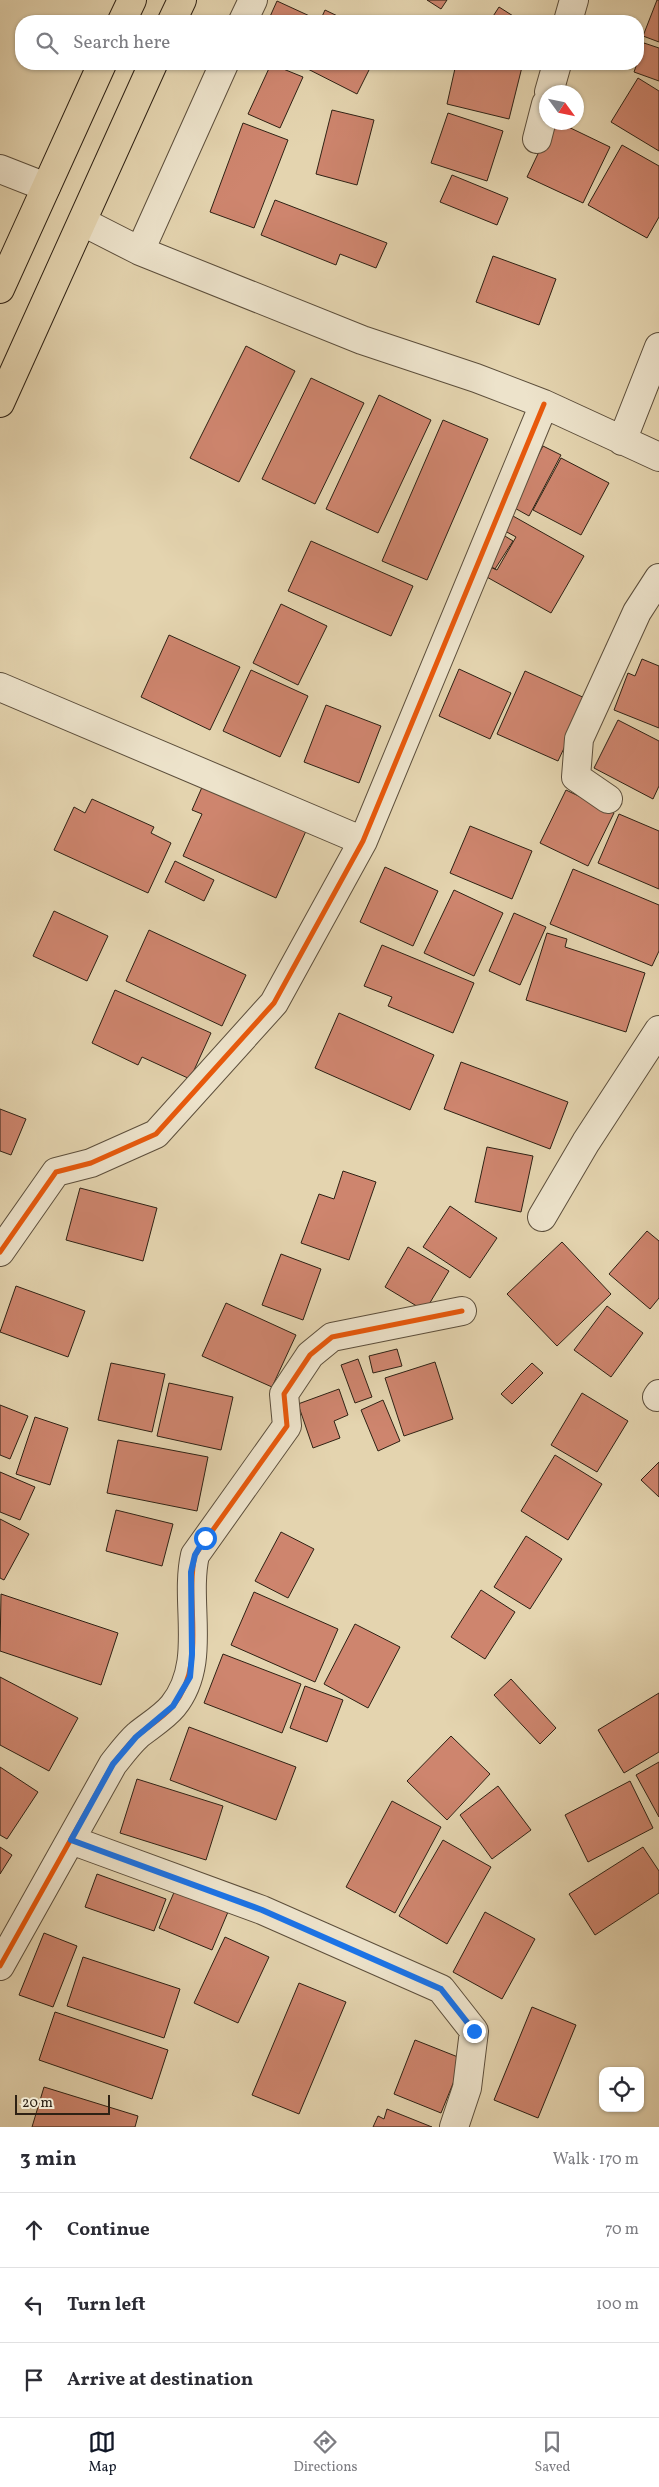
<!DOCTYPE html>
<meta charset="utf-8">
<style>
:root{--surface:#fff;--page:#f7f7f7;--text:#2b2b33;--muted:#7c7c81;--line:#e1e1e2;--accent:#111827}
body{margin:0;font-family:Vollkorn,serif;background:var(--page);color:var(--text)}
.controls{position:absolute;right:15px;bottom:15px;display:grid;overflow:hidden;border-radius:10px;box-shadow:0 1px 4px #0004}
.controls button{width:45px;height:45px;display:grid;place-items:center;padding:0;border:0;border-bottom:1px solid var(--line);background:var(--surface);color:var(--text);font:25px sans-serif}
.compass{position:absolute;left:539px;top:85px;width:45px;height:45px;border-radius:50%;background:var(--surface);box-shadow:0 1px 4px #0004;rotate:123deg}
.scale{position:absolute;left:15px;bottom:12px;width:95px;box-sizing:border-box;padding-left:5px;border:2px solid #2e2114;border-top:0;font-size:14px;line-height:18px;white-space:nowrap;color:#2e2114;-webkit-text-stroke:4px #ede3cb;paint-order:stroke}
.stop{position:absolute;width:15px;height:15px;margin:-11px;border:4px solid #1a73e8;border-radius:50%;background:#fff}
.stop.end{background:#1a73e8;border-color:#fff;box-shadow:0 1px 5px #0008}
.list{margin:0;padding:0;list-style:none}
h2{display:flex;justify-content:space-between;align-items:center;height:65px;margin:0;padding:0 20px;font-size:21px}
h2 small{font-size:16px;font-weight:400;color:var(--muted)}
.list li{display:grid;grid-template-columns:32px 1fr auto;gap:15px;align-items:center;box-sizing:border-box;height:75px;padding:0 20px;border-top:1px solid var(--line)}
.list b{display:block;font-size:19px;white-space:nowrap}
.list em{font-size:16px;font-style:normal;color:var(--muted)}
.icon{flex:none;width:28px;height:28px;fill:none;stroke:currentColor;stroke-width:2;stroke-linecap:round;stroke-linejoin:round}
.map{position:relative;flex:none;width:659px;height:2127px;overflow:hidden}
.search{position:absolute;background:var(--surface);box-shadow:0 1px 4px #0004;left:15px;right:15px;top:15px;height:55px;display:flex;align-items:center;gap:12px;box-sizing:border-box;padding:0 18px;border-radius:20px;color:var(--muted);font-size:19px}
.sheet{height:290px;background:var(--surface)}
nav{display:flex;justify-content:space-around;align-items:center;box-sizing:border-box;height:70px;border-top:1px solid var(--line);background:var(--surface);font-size:14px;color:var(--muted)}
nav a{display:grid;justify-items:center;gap:2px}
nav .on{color:var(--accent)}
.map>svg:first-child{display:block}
.building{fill:#ce856e;stroke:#2e2114}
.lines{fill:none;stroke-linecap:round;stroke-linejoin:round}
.minor-casing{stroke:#5c4e3b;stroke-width:30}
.trunk-casing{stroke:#2e2114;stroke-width:30}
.minor{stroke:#ede3cb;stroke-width:28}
.trunk{stroke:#e4d4af;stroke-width:28}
.cycleway-casing{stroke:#ede3cb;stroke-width:8}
.cycleway{stroke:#e8590c;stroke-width:5}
.route{stroke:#1a73e8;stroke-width:6}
</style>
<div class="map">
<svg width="659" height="2127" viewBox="0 0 659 2127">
<rect width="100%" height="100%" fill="#e4d4af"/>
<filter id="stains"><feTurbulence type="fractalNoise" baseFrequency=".004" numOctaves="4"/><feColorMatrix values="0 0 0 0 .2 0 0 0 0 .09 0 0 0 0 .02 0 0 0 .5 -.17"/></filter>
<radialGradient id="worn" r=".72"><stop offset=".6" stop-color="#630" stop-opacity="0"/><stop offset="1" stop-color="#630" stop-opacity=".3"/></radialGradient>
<path class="building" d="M427,0H447L441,9Z
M657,0H659V42L643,36Z
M277,1L314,18L313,21H268Z
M499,7L521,21H490Z
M325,10L348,21H320Z
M644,43L659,48V81L634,72Z
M271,64L303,77L280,128L248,114Z
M298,64H372L357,94Z
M456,64H509L522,67L509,119L447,104Z
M638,78L659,91V151L611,122Z
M332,110L374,120L357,185L316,174Z
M448,113L503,131L487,181L431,163Z
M553,122H558L610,147L583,203L527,177Z
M243,123L288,140L254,228L210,212Z
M622,145L659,166V217L647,238L588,205Z
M452,175L508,198L497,225L440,202Z
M275,200L387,243L376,268L340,254L336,265L261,235Z
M493,256L556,279L539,325L476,302Z
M246,346L295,371L239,482L190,458Z
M311,378L364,403L315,504L262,479Z
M379,395L431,420L378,533L326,509Z
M443,420L488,439L427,580L382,561Z
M543,446L561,455L529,516L511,506Z
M561,458L609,483L581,535L533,510Z
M513,516L584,556L551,613L485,576L490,567L497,570L516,537L505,531Z
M500,533L513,541L495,569L483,561Z
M311,541L413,586L391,636L288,591Z
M281,604L327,626L298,685L253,663Z
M169,635L240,667L210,730L141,697Z
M642,659L659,666V728L614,710L628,673L635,676Z
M459,669L511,693L490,739L439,716Z
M251,670L308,696L280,757L223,731Z
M525,671L587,699L558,761L497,734Z
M326,705L381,726L359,783L304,762Z
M618,720L659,741V786L653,799L594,768Z
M203,785L306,831L276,898L183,856L202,814L192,810Z
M566,790L614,813L588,866L540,843Z
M92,799L154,827L151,833L171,843L148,893L54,850L74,807L85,813Z
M619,814L659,831V889L598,863Z
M470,826L532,851L512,899L450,873Z
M175,861L214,880L204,901L165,882Z
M385,867L438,891L413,946L360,922Z
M573,869L659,905V951L652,966L550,924Z
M454,890L503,913L474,976L424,953Z
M54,911L108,936L87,981L33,956Z
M514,913L546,927L520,985L489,971Z
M149,930L246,975L222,1026L126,981Z
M547,933L567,939L565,947L645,973L626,1032L526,1000Z
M382,945L474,983L453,1033L388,1006L392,997L364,986Z
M115,990L211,1033L190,1079L142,1057L138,1065L92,1043Z
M339,1013L434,1055L410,1110L315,1068Z
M461,1062L568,1102L550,1149L444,1109Z
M0,1109L26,1119L11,1155L0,1151Z
M487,1147L533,1156L521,1212L475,1202Z
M343,1171L376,1182L349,1260L301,1243L319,1194L334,1199Z
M80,1188L157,1208L143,1261L66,1240Z
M450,1206L497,1238L470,1278L423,1247Z
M647,1231L659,1241V1298L650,1309L609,1274Z
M562,1242L611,1294L557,1346L507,1294Z
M408,1247L449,1271L425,1311L385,1287Z
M281,1254L321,1269L303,1320L262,1305Z
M16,1286L85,1311L68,1357L0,1332Z
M226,1303L296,1335L272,1387L202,1356Z
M607,1306L643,1333L611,1377L574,1350Z
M397,1349L402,1366L373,1373L369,1356Z
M358,1359L372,1397L355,1403L341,1365Z
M435,1362L453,1419L404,1436L385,1378Z
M111,1363L165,1374L152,1432L98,1420Z
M532,1363L543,1373L512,1404L501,1394Z
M169,1383L233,1397L221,1450L157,1436Z
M339,1389L348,1415L334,1421L340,1438L313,1448L298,1404Z
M582,1393L628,1421L597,1472L551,1445Z
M383,1400L400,1441L378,1451L361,1410Z
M0,1405L28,1416L10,1459L0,1455Z
M35,1417L68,1428L50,1485L16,1474Z
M118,1440L208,1457L197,1511L107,1493Z
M555,1455L602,1484L568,1540L521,1511Z
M659,1462V1497L641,1480Z
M0,1472L35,1487L20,1520L0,1512Z
M116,1510L173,1524L162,1566L106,1551Z
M0,1519L29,1534L4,1580L0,1578Z
M281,1532L314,1549L288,1598L255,1581Z
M526,1536L562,1559L530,1609L494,1587Z
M481,1590L515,1612L485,1659L451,1637Z
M254,1592L338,1629L315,1682L231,1645Z
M1,1594L118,1633L101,1685L0,1651Z
M355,1624L400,1647L368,1708L324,1684Z
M223,1654L301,1684L282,1733L204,1703Z
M0,1677L78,1718L49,1771L0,1745Z
M511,1679L556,1728L540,1744L494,1695Z
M305,1686L343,1700L327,1742L290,1728Z
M659,1693V1752L624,1773L598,1730Z
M189,1727L296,1767L276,1820L170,1780Z
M451,1736L490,1774L447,1820L407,1781Z
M659,1762V1817L636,1775Z
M0,1767L38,1792L7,1839L0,1835Z
M137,1779L223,1806L206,1860L120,1833Z
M630,1781L653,1828L588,1862L565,1815Z
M498,1786L531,1830L492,1859L460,1815Z
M392,1801L441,1827L395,1913L346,1887Z
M443,1840L491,1867L447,1944L399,1916Z
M0,1847L12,1855L0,1874Z
M643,1847L659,1871V1893L595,1935L569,1894Z
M97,1874L166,1899L154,1931L85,1907Z
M175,1890L228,1912L212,1950L159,1928Z
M485,1912L535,1939L502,1999L453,1972Z
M44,1933L77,1946L53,2007L19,1995Z
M225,1937L269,1957L238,2023L194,2003Z
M83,1957L180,1989L164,2038L67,2006Z
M299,1983L346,2002L299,2114L252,2095Z
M532,2007L576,2025L538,2118L494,2100Z
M55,2012L168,2050L152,2099L39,2060Z
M415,2040L463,2059L441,2113L394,2094Z
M44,2087L138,2116L135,2127H32Z
M387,2109L432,2127H373L378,2116L384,2119Z"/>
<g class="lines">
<g class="minor-casing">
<path id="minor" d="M243,21L253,0
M568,21L574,0
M549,92L557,64
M537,139L546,104
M0,169L46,187
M83,222L140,251L362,340L476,378L544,404L659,457
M140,251L224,64
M622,441L659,347
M0,687L363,841
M608,799L576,777L579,739L637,612L659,578
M542,1217L586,1142L659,1030
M0,1252L56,1172L91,1163L156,1134L274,1003L363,841L544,404
M657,1397L659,1394
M71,1840L262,1910L441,1989L474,2031L467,2088L454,2127
M0,1966L113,1764C121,1754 129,1743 138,1735C149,1726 164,1717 173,1706C208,1663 184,1604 195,1555L287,1426L284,1394L310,1355L332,1337L462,1311"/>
</g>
<g class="trunk-casing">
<path id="trunk" d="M122,21L132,0
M172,21L182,0
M0,289L102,64
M0,403L153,64"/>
</g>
<use href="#minor" class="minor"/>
<use href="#trunk" class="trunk"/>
<g class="cycleway-casing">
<path id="cycleway" d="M0,1252L56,1172L91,1163L156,1134L274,1003L363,841L544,404
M0,1966L113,1764C121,1754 129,1743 138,1735C149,1726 164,1717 173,1706C208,1663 184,1604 195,1555L287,1426L284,1394L310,1355L332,1337L462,1311"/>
</g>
<use href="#cycleway" class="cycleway"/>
</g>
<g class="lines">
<path class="route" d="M205,1538L195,1555L191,1572L192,1654L190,1677L173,1706L136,1737L113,1764L71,1840L262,1910L441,1989L474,2031"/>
</g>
<rect width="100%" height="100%" filter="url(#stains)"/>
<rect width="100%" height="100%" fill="url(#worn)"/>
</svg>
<div class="controls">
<button><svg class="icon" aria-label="locate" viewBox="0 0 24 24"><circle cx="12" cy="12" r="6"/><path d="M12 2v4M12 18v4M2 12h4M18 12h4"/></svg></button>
</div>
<svg class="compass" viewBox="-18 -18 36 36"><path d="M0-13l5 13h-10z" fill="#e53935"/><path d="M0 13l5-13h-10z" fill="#7c7c81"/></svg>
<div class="scale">20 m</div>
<div class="stop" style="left:205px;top:1538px"></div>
<div class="stop end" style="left:474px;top:2031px"></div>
<div class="search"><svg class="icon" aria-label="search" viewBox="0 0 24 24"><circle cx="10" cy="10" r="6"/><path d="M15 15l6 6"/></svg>Search here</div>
</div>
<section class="sheet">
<h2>3 min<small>Walk · 170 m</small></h2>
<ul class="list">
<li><svg class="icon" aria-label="ahead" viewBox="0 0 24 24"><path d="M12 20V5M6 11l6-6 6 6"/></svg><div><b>Continue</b></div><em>70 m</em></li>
<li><svg class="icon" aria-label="left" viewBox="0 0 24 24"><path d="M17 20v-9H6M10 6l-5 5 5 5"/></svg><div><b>Turn left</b></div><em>100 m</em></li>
<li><svg class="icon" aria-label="arrive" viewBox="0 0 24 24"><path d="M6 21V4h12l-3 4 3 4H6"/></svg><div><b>Arrive at destination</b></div></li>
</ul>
</section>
<nav>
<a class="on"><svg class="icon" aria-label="map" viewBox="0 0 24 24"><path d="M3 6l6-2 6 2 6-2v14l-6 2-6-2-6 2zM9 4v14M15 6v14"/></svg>Map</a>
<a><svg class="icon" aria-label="directions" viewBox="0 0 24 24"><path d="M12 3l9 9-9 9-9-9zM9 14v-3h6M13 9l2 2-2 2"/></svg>Directions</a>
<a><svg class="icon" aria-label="saved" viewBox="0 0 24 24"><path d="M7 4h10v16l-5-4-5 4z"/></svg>Saved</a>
</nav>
